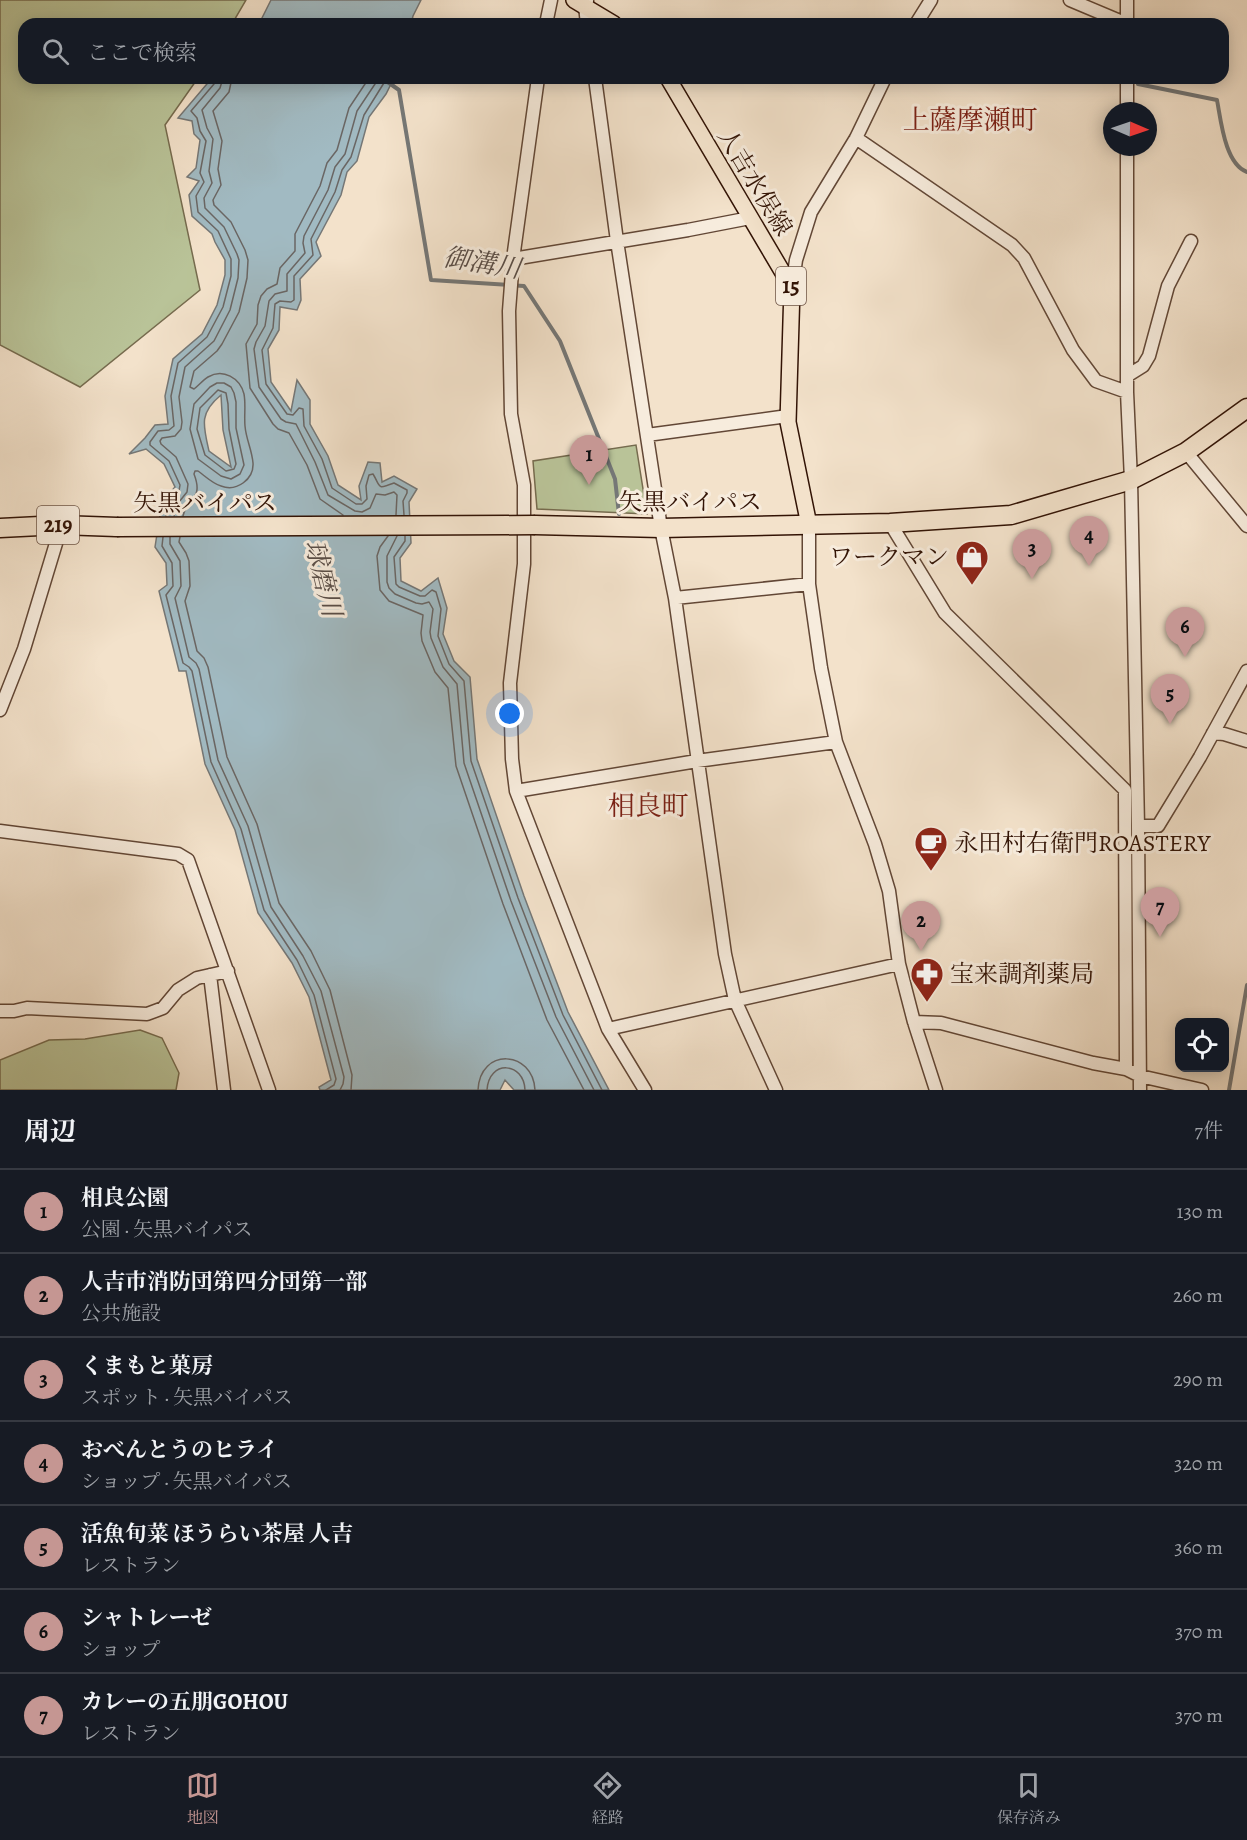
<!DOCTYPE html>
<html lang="ja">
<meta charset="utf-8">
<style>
:root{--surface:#171b24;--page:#20242c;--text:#f1f3f6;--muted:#9ea1a6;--line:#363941;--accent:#c59692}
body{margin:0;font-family:Alegreya,"Noto Serif JP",serif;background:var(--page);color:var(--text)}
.controls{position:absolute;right:18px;bottom:18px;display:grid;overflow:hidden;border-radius:12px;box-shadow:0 3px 15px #0003}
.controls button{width:54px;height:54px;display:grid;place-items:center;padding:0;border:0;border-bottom:2px solid var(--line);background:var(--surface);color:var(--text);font:30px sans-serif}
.compass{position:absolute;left:1103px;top:102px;width:54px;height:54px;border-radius:50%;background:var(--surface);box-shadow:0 3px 15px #0003;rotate:92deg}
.you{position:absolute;left:510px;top:714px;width:21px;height:21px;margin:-15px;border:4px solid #fff;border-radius:50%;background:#1a73e8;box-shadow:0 0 0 9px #1a73e833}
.badge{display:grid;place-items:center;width:39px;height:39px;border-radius:50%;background:var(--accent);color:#111;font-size:20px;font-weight:700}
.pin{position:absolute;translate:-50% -50px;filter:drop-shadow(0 2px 3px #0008)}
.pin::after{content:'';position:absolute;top:32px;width:21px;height:18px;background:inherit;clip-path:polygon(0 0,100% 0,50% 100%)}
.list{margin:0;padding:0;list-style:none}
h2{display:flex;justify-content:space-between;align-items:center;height:78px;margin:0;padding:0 24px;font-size:26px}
h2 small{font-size:20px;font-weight:400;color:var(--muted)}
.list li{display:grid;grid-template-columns:39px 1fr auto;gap:18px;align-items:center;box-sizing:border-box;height:84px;padding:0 24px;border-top:2px solid var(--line)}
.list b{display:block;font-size:22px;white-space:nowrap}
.list p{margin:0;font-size:20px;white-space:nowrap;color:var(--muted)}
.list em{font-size:20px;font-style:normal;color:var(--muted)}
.icon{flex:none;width:33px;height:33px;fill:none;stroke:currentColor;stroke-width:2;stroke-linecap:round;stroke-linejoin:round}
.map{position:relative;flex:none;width:1247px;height:1090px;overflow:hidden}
.search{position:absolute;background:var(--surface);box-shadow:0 3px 15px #0003;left:18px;right:18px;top:18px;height:66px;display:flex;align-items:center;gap:15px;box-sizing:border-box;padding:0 21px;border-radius:18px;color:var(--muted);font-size:22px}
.sheet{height:666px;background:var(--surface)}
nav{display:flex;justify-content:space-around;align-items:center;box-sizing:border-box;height:84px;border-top:2px solid var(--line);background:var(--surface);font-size:16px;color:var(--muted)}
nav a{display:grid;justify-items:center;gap:3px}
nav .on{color:var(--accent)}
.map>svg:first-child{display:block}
.green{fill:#b9c398;stroke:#766b4e;stroke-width:1.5}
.water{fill:#a1bac2;stroke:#757776;stroke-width:1.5;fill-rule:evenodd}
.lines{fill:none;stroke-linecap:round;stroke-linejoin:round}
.shore{stroke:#6a6664;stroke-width:1.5}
.stream{stroke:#757776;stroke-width:4}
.minor-casing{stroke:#624736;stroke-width:15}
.major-casing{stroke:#321305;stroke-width:18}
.highway-casing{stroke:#321305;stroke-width:21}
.minor{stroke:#f7ecdd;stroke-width:12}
.major{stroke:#f3e2cb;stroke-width:15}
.highway{stroke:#f3e2cb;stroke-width:18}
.highway-bridge-casing{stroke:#321305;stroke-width:21;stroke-linecap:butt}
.highway-bridge{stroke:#f3e2cb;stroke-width:18}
.labels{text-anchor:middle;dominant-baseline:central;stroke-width:6;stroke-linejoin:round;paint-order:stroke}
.shield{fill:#f7ecdd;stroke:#6d5446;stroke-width:1.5}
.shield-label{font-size:22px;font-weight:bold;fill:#321305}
.street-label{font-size:24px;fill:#321305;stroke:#f7ecdd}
.poi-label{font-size:24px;fill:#321305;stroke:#f7ecdd;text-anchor:start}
.water-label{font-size:26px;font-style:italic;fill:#594d47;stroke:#f7ecdd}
.quarter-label{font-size:27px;fill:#7a1f14;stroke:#f7ecdd}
</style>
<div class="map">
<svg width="1247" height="1090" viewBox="0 0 1247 1090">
<rect width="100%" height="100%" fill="#f3e2cb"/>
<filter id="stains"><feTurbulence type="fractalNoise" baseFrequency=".00333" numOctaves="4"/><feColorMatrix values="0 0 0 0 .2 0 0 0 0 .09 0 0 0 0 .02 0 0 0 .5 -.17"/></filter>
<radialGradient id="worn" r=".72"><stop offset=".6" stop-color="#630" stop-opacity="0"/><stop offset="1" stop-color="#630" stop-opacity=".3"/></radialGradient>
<path class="green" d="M0,0H246L232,24H24V78H198L165,125L200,290L80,387L0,345Z
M636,445L647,514L537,509L533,461Z
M140,1030L162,1038L179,1073L176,1090H0V1060L49,1040L85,1039Z"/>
<path class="water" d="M271,0H421L413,16L411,24H259Z
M212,78H394L386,94L369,117L357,161L347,172L341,195L316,242L321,256L300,279L301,300L297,310L280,307L279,330L268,349L271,382L291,411L297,380L310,400V424L328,456L338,485L361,500L359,486L368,462L380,463L382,482L394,476L417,489L409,502L411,543L400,558L401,581L421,591L438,578L447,608L443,634L454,661L470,677L477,759L524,896L568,1012L609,1090H514L505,1080L500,1090H320L319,1087L331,1080L309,997L292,963L258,913L235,830L205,764L186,671H179L159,591L167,585L166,563L155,547L162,502L175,487L164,464L146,449L129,454L145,438L155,425L168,424L165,396L173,359L202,334L217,305L225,275V260L215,242L212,234L192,216L189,195L199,181L187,177L196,168L200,140L194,134L192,121L178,118ZM221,395L223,430L231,467L209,451C203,425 199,413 221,395Z"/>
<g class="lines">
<path class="shore" d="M379,78L357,111L345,154L335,167L328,190L304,236L303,243L305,253L287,274V291L275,294L269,301L265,326L256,342L254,349L259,387L281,419L286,422L296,424L315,462L328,495L355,511L362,512L370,508L376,494L385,495L394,492L397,495L396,515
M387,78L364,115L351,157L342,170L335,192L311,239L313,255L294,276V300L291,302L280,301L275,304L273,328L262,350L266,384L287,414L293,415L299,408L303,409L304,426L322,459L332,488L356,504H362L367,499L366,486L369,475L373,474C381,487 376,490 394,483L407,490V493L403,501L404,515
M217,383H224L231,387L234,393L236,402V428L244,465L240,474L231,479L221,476L198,459L190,429L194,404L210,387Z
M218,390L226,393L228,404L229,429L236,464L234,469L226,471L205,455L197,429L200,408Z
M343,515L320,499L307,465L289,433L278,429L273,424L250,388L246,344L257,324L258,305L261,296L267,289L277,284L280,268L295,251V234L320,186L327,163L337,150L349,108L369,78
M166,516L168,504L179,491L180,485L169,461L150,445V442L158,431L169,430L174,426L171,396L178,363L207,337L223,307L231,276V259L218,231L198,212L196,196L204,182L200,173L206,141L200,131L197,118L191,111L214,84L216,78
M174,516L175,507L187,492L188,484L176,457L161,444L160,441L162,438L175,436L181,429L182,422L179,397L185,367L214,341L230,310L238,278L239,260L237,254L224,227L205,208L204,198L212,183L209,171L213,139L207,128L202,110L220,88L223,78
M183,516C187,497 204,500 194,474L195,471H198C205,476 213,484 221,486C237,492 254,479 253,463C252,450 246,439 245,426C244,415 246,405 244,394C240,378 223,368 208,377C203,380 199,385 194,389L190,387L194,371L217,351L222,344L239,312L247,278L248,260L245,250L231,222L214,205L213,200L221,185L218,169L222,141L213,111L229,92L232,78
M388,536L380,547L377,556L380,590L389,601L423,615L421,633L422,641L435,672L448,688L456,766L503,904L547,1020L584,1090
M397,536L387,556V582L389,588L395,594L416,603L422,604L429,602L433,609L430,632L431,638L443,667L457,684L464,763L511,901L556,1017L594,1090
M405,536V541L394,557L396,584L399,587L420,596H425L432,590L436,592L441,609L438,636L449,664L464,681L471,761L518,898L563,1015L602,1090
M163,537L162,546L172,563L173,586L166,595L183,663L189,667L192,671L211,762L241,829L264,910L297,960L314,995L336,1079L334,1085L326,1090
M170,537V544L180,561L181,586L175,598L189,657L196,663L199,669L218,760L248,826L271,907L303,956L321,991L344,1077L343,1084L340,1090
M180,537L179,542L186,553L189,561L190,586L185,601L197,651L204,658L208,667L227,757L257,824L279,903L311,951L330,990L352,1075L351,1090
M478,1090C480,1047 533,1050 535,1090
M487,1090C489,1059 524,1062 525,1090"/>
<path class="stream" d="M382,78L399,90L431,280L524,286L560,341L615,479L619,514
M1138,84L1217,100C1221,121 1225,164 1247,172
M1229,1090L1247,985"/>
<g class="minor-casing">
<path id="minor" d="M1070,0L1127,24
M1127,0V24
M587,1L585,6L587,24
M546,24L551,0
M916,24L931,0
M538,78L513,259L509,311L511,414L524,485V564L510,683L512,759L516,791L608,1029L645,1090
M595,78L617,241L661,528L675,598L725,954L735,1000L776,1090
M1127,111V78
M856,138L1012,245L1024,258L1073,350L1096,381L1127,392
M1127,147V392L1131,480L1138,826L1140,1090
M513,259L688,230L750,218
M792,288L796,260L811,212L856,138L885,78
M1127,376L1143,366L1149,356L1168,286L1191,241
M647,435L788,416
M1186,452L1247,526
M890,523L945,613L1125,790L1126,1069
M809,525V584L821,668L836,742L875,844L889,891L899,964L914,1022L936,1090
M675,598L809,584
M0,710L24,649L57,540L60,525
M1213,733L1224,734L1247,741
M516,791L697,761L836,742
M1138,826H1158L1200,757L1247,671
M0,831L178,854L188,860L269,1090
M210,975L224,1090
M0,1011H14L27,1008L147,1014L163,1008L178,990L197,978L228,971
M914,1022L941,1023L1093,1063L1126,1069L1140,1076L1202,1090
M608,1029L899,964"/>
</g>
<g class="major-casing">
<path id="major" d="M574,0L614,24
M668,78L792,288L788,422L809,525"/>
</g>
<g class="highway-casing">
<path id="highway" d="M535,525L661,528L890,523L1011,515L1131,480L1186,452L1247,408
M0,528L60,525L117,527"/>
</g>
<use href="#minor" class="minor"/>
<use href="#major" class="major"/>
<use href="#highway" class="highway"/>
<g class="highway-bridge-casing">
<path id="highway-bridge" d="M117,527L535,525"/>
</g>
<use href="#highway-bridge" class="highway-bridge"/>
</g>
<defs>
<g id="shop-pin" transform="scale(1.725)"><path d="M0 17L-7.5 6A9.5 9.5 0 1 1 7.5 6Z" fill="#8f2418" stroke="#f7ecdd"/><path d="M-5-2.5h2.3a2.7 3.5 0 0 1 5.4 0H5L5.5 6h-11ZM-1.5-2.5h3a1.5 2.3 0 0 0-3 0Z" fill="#fff"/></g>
<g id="cafe-pin" transform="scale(1.725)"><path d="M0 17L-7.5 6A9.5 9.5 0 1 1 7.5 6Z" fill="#8f2418" stroke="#f7ecdd"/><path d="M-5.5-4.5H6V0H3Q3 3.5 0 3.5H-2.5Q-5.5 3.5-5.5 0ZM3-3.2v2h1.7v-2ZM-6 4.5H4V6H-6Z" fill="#fff"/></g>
<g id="pharmacy-pin" transform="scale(1.725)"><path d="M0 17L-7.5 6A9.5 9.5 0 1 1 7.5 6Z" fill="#8f2418" stroke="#f7ecdd"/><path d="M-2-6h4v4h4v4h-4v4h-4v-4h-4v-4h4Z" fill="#fff"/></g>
</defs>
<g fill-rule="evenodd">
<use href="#shop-pin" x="972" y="557"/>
<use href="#cafe-pin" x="931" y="843"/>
<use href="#pharmacy-pin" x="927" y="974"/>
</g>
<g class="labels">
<g class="shield">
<rect x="776" y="267" width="30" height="38" rx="4.5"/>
<rect x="37" y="506" width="42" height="38" rx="4.5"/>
</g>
<g class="shield-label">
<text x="791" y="286">15</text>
<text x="58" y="525">219</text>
</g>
<g class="street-label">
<text transform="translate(755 182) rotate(59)">人吉水俣線</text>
<text x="690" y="502">矢黒バイパス</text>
<text x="205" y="503">矢黒バイパス</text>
</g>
<g class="poi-label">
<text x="949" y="557" text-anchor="end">ワークマン</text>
<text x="954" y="843">永田村右衛門ROASTERY</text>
<text x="950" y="974">宝来調剤薬局</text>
</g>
<g class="water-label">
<text transform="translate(482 263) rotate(9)">御溝川</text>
<text transform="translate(323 578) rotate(76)">球磨川</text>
</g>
<g class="quarter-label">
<text x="970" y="120">上薩摩瀬町</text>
<text x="648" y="806">相良町</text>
</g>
</g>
<rect width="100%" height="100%" filter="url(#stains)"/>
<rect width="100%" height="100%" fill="url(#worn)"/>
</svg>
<div class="controls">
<button><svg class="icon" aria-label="locate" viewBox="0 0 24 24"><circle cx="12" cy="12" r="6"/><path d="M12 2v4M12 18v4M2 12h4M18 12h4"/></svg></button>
</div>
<svg class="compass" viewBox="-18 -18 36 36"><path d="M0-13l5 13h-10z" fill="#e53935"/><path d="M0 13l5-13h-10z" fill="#9ea1a6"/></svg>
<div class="you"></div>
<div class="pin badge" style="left:589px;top:485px">1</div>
<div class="pin badge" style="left:921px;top:951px">2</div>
<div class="pin badge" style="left:1032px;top:579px">3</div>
<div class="pin badge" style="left:1089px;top:566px">4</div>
<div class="pin badge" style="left:1170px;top:724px">5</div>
<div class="pin badge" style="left:1185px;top:657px">6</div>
<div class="pin badge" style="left:1160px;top:937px">7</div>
<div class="search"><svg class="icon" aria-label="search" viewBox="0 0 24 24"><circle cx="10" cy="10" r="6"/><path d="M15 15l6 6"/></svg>ここで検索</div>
</div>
<section class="sheet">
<h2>周辺<small>7件</small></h2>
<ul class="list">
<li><span class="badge">1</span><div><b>相良公園</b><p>公園 · 矢黒バイパス</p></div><em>130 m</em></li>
<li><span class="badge">2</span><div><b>人吉市消防団第四分団第一部</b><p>公共施設</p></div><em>260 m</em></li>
<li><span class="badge">3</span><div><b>くまもと菓房</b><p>スポット · 矢黒バイパス</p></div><em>290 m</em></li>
<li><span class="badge">4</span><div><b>おべんとうのヒライ</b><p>ショップ · 矢黒バイパス</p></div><em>320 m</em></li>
<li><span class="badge">5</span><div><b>活魚旬菜 ほうらい茶屋 人吉</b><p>レストラン</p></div><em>360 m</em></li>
<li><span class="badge">6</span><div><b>シャトレーゼ</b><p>ショップ</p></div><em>370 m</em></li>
<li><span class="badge">7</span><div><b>カレーの五朋GOHOU</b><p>レストラン</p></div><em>370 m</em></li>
</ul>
</section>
<nav>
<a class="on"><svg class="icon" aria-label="map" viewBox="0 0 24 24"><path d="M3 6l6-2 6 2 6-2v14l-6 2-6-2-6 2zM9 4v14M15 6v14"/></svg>地図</a>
<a><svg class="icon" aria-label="directions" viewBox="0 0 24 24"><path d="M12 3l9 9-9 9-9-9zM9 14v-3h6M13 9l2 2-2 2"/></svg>経路</a>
<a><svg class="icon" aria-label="saved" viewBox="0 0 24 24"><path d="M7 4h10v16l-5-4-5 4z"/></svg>保存済み</a>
</nav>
